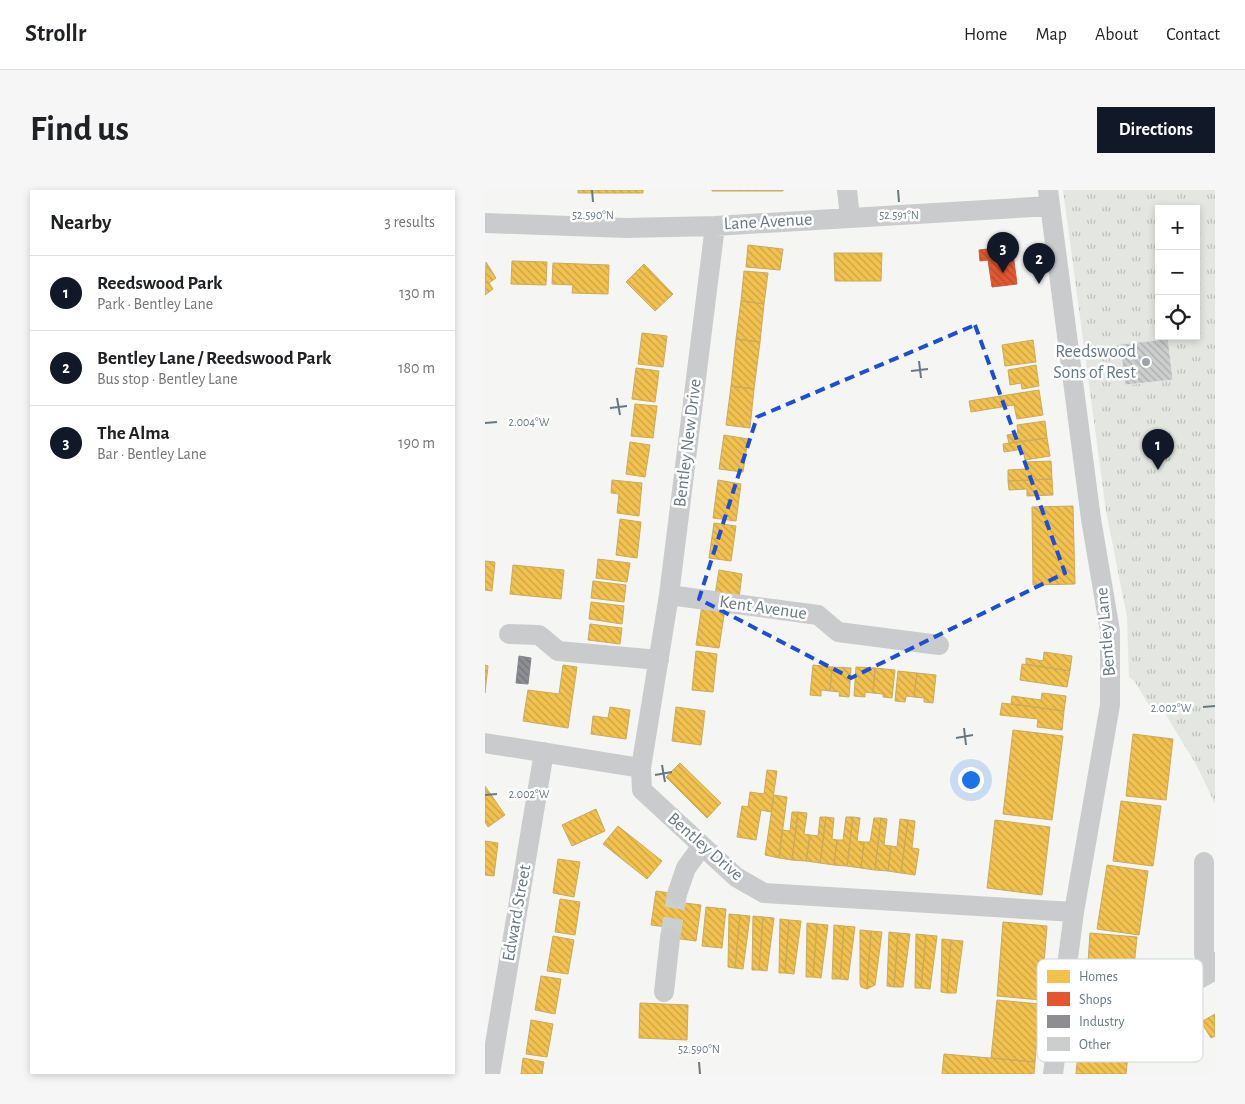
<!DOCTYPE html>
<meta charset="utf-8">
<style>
:root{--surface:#fff;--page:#f6f6f6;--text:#202124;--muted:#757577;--line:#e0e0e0;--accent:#111827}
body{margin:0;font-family:"Alegreya Sans",sans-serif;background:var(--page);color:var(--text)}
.controls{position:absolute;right:15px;top:15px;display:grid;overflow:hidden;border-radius:0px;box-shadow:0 2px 8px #0003}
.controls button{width:45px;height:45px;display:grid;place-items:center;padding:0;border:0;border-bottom:1px solid var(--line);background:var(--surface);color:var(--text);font:25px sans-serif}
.you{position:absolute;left:485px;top:589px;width:18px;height:18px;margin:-12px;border:4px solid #fff;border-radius:50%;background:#1a73e8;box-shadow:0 0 0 8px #1a73e833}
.badge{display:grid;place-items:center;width:32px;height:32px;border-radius:50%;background:var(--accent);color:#fff;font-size:16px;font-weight:700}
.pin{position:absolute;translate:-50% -41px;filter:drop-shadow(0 1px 2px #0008)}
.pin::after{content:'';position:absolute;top:26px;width:18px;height:15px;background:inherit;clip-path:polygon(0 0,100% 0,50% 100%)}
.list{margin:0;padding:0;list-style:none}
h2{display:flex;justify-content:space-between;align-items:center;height:65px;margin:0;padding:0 20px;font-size:21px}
h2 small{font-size:16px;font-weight:400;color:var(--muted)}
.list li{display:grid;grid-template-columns:32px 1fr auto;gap:15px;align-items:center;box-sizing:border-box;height:75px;padding:0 20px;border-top:1px solid var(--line)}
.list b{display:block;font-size:19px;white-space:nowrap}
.list p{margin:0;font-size:16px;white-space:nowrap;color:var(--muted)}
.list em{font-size:16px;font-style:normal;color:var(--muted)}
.icon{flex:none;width:28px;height:28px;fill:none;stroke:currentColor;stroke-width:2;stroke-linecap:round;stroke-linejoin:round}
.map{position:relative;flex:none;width:730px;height:884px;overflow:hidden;border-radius:0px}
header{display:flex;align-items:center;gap:30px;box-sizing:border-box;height:70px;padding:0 25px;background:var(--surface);border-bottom:1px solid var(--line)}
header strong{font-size:24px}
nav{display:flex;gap:28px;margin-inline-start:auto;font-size:18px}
.intro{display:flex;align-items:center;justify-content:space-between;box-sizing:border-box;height:120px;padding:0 30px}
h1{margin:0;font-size:35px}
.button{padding:12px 22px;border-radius:0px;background:var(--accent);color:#fff;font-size:18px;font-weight:700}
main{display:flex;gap:30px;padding:0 30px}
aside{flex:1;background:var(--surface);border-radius:0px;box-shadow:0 2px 8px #0003}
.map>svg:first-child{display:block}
.park{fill:url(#park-tufts);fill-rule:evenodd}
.homes{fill:url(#homes-back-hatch);stroke:#c8ab5e}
.shops{fill:url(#shops-back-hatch);stroke:#be6148}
.industry{fill:url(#industry-back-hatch);stroke:#81878e}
.building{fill:url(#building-back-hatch);stroke:#e4e4e4}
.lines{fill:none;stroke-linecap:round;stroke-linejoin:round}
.minor-tunnel{stroke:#cad0d2;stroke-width:20;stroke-dasharray:20 10;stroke-linecap:butt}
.minor{stroke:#cacbcc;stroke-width:20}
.marked{fill:none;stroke:#1d4ed8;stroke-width:4;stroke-dasharray:10 6;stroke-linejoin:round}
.ticks{fill:none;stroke:#667983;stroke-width:2}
.poi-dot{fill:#98a4ab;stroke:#fff;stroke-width:2}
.labels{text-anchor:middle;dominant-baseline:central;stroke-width:5;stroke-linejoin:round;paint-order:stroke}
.street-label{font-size:18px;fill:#667983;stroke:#fff}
.poi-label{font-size:18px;fill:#667983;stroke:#fff;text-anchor:end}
.key{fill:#fff;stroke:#d1d7da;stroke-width:1}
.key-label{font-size:14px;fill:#667983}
.ticks-label{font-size:12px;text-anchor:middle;fill:#667983;stroke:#fff;stroke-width:5;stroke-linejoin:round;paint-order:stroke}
</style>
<header>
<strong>Strollr</strong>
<nav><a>Home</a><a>Map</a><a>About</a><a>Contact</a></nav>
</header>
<div class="intro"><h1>Find us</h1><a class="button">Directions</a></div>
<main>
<aside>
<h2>Nearby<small>3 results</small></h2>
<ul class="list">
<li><span class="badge">1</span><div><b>Reedswood Park</b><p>Park · Bentley Lane</p></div><em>130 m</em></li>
<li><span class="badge">2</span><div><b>Bentley Lane / Reedswood Park</b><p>Bus stop · Bentley Lane</p></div><em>180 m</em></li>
<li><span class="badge">3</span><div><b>The Alma</b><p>Bar · Bentley Lane</p></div><em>190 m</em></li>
</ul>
</aside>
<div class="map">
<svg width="730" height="884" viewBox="0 0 730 884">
<defs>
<pattern id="park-tufts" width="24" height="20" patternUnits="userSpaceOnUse" patternTransform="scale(1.25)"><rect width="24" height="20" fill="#e4e7e1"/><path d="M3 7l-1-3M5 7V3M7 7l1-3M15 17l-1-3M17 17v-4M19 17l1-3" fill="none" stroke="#bdc0bc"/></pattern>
<pattern id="homes-back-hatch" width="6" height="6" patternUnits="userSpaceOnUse" patternTransform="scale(1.25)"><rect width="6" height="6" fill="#f2c14e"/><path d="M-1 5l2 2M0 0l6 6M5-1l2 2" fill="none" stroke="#c8a246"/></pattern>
<pattern id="shops-back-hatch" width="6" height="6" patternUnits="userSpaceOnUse" patternTransform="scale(1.25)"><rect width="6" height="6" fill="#e4572e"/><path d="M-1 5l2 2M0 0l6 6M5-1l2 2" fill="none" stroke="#b34a2c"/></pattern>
<pattern id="industry-back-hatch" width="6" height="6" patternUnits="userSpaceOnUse" patternTransform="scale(1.25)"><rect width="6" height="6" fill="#8d8d92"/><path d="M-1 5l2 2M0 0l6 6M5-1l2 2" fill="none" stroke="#727377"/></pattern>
<pattern id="building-back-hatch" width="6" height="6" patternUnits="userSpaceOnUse" patternTransform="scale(1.25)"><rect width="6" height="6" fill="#cccece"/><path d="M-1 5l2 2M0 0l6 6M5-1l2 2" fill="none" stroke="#a9acad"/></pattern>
</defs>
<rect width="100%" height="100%" fill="#f5f5f4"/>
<path class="park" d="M578,0H730V614L712,576L678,520H667L650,492L644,487L642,427L621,321ZM674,19H711V146H674Z"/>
<path class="homes" d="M93,0H158V3H93Z
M227,0H298V1H227Z
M263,55L298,59L295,80L261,77Z
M349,63H397L396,91H350Z
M27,71L62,72L61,95L26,94Z
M1,72L11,88L4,93L8,99L0,105Z
M68,73L124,75L123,104L87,103L88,95L67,94Z
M159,74L188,104L170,121L141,92Z
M259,81L283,83L279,114L256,111Z
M256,111L279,114L275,152L251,149Z
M157,143L182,146L178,177L153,174Z
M251,149L275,152L269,199L246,196Z
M548,150L551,172L520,176L517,155Z
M551,175L554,196L537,199L536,193L525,195L523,180Z
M151,178L174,181L170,212L147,209Z
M246,196L269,199L265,238L241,235Z
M554,200L558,225L532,229L529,215L486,222L484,211Z
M150,214L172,216L168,248L146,246Z
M560,231L562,248L524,253L522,245L533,243L532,235Z
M239,245L263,249L258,282L234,279Z
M562,248L565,266L540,270L538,259L519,262L518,254Z
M145,252L165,255L160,287L141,284Z
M566,271L567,289L523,291V280L541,279V272Z
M567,289L568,305L542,306V299L524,300L523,291Z
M127,290L157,293L154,326L132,323L134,304L126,303Z
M233,290L256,294L251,331L228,328Z
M588,316L590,394L548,395L547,317Z
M135,329L156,332L152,368L131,365Z
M229,333L251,336L246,371L224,368Z
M113,369L145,373L142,392L111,388Z
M0,371L10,372L7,401L0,400Z
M28,375L79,380L76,409L25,404Z
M234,380L257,384L254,408L230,405Z
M108,391L141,395L139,412L106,408Z
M106,412L139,416L137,434L104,429Z
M217,415L240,419L234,458L211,455Z
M105,434L137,438L135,454L103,450Z
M211,461L232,464L228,502L207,500Z
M559,462L587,466L585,481L541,474V468L558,471Z
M537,474L585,481L582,497L535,490Z
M0,475L3,476L0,503Z
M78,475L92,477L83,538L38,531L43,500L74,504Z
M328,475L347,477L345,501L336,500V506L325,505Z
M347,477L366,478L364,507L354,506L355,502L345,501Z
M371,477L390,478L388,503L380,502V507L369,506Z
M390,478L410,480L407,508L398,507V504L388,503Z
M413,481L432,483L429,507L421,506L420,512L410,511Z
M432,483L451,485L448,513L439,512V508L429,507Z
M557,503L581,506L579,521L526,514L527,506L556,510Z
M517,513L579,521L577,540L552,537L553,529L515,525Z
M125,517L145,520L141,549L106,544L108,526L123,528Z
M191,517L220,521L216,555L187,551Z
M528,540L578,546L567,630L518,624Z
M648,544L688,549L681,610L641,606Z
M195,573L236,613L222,628L181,587Z
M282,580L292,581L286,622L276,620L271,650L252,647L257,616L263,617L265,602L279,604Z
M0,596L20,625L3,637L0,632Z
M289,605L302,607L294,668L280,665Z
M636,611L676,616L668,676L628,671Z
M111,619L120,641L87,656L77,635Z
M307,622H313L307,670L294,668L297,640L305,641Z
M313,622L322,623L319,644L325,645L321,671L307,670Z
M335,627H341L335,673L321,671L325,645L333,646Z
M341,627L349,628L347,649L352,650L349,675L335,673Z
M361,627H368L362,676L349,675L352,650H358Z
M368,627L375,628L372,651L379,652L376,678L362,676Z
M389,628H396L390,680L376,678L379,652H385Z
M396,628L402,629L399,655L406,656L403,681L390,680Z
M415,629L423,630L416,683L403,681L406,656L412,657Z
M423,630L430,631L427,658L434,659L430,685L416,683Z
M510,630L565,637L557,705L502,698Z
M133,636L177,671L162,689L118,654Z
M0,651L13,653L9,686L0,685Z
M73,669L95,672L89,707L68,703Z
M622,675L663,681L654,745L612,739Z
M171,701L192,704L191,712L216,715L211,751L181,747L182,737L166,735Z
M75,709L95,712L90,745L70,742Z
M221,717L241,719L237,758L217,756Z
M244,724L255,725L250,778L243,777Z
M255,725L265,726L258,779L250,778Z
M268,726L278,727L274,780H267Z
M278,727L289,728L282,781L274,780Z
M295,729L304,730L300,783H294Z
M304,730L316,731L309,784L300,783Z
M518,732L562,736L556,810L512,806Z
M322,733L332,734L328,787H321Z
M332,734L343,735L336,788L328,787Z
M349,735L359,736L355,789H347Z
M359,736L370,737L363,790L355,789Z
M375,740L386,741L382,799L376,797L375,794Z
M386,741L397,742L390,795L382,799Z
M404,742L413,743L409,797L402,796Z
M413,743L425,744L418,797H409Z
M605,743L652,747L649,777L603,773Z
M431,744L441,745L436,798H430Z
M441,745L452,746L445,799L436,798Z
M68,746L89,750L83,784L62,781Z
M457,749L466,750L462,803L456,802Z
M466,750L478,751L471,803H462Z
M56,786L76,789L70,824L50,820Z
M599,802L649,808L641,884H591Z
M512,810L555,814L550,872L506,868Z
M155,813L203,815L202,850L154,848Z
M730,824V846L726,848L716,832Z
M46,830L68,834L62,867L41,864Z
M459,864L550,872L549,884H457Z
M38,868L59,872L57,884H36Z"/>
<path class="shops" d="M527,56L532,94L507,97L503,70L495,71L494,60Z"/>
<path class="industry" d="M34,466L46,468L43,494L31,493Z"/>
<path class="building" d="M683,149L688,190L640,195L635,154Z"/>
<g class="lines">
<path class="minor-tunnel" d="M185,748L192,704"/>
<path class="minor" d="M362,0L365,27
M563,0L606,329L625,441V515L589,722L568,884
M0,33L141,38L230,36L565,16
M184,405L333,425L353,442L454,455
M24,444L54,445L73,461L174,470
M0,553L156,578L157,600L251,687L279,703L589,722
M156,578L184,405L230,36
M719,672V764L729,781
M192,704L201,678L217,656
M580,786L703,795L730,780
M179,802L185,748
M5,884L59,562"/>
</g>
<path class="marked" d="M490,135L580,383L366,488L214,409L272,227Z"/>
<path class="ticks" d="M107,0L108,12M413,0L414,12M434,171L436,188M426,181L443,179M132,208L135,225M125,218L142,216M0,233L12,232M718,517L730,516M479,538L481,555M471,548L488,545M177,575L180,592M170,585L187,582M0,605L12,604M214,872L215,884"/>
<circle class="poi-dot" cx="661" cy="172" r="5"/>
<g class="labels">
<g class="street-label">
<text transform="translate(283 32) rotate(-3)">Lane Avenue</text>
<text transform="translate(203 253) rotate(-83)">Bentley New Drive</text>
<text transform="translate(278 418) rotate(8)">Kent Avenue</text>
<text transform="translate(621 442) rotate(-95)">Bentley Lane</text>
<text transform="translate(220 657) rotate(41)">Bentley Drive</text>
<text transform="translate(32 723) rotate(-80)">Edward Street</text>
</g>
<g class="poi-label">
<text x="651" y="162">Reedswood<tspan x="651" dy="21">Sons of Rest</tspan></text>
</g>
</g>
<rect x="552" y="769" width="166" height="103" rx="8" class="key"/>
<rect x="562" y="780" width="23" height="13" fill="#f2c14e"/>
<rect x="562" y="802" width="23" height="14" fill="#e4572e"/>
<rect x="562" y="825" width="23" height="13" fill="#8d8d92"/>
<rect x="562" y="847" width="23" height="14" fill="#cccece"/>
<g class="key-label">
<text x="594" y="791">Homes</text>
<text x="594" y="814">Shops</text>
<text x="594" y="836">Industry</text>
<text x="594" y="859">Other</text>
</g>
<g class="ticks-label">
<text x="108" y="29">52.590°N</text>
<text x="414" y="29">52.591°N</text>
<text x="44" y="236">2.004°W</text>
<text x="686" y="522">2.002°W</text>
<text x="44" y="608">2.002°W</text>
<text x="214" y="863">52.590°N</text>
</g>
</svg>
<div class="controls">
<button>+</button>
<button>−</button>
<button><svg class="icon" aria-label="locate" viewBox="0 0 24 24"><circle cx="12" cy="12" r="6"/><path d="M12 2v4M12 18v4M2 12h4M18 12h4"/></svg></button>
</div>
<div class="you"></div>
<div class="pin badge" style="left:673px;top:280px">1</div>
<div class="pin badge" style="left:554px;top:94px">2</div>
<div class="pin badge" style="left:518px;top:83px">3</div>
</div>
</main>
